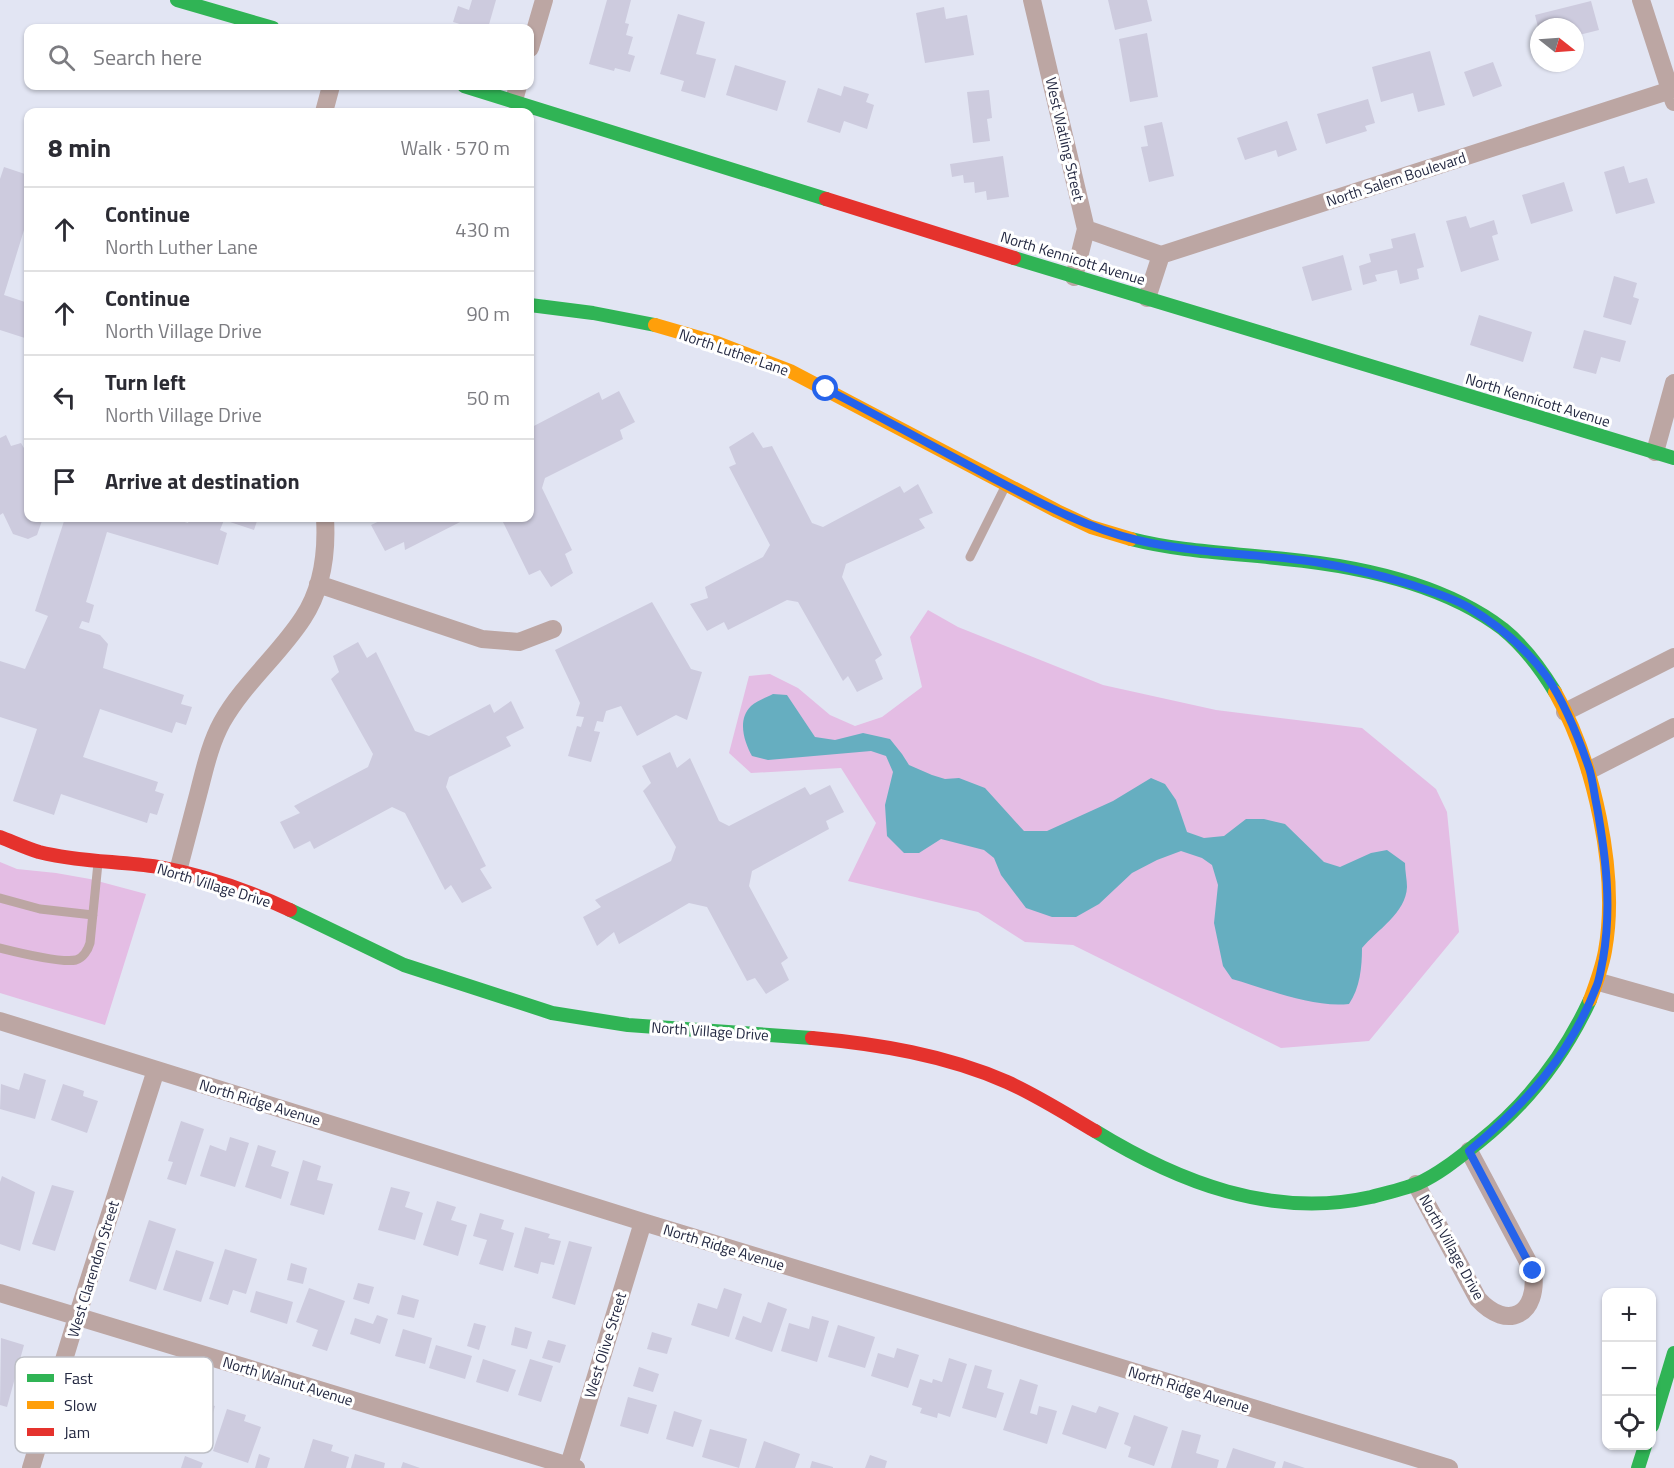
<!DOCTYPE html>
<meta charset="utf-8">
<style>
:root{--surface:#fff;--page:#f7f7f7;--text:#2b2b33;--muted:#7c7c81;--line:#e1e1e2}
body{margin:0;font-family:"Titillium Web",sans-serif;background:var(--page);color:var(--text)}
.controls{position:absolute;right:18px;bottom:18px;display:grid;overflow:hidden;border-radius:12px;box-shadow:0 2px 4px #0004}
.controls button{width:54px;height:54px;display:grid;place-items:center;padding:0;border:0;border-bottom:2px solid var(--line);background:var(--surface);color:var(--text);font:30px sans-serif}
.compass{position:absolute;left:1530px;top:18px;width:54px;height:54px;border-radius:50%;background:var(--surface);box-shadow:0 2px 4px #0004;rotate:107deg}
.stop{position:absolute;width:18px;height:18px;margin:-14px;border:4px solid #2563eb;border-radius:50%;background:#fff}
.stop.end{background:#2563eb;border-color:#fff;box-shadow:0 2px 6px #0008}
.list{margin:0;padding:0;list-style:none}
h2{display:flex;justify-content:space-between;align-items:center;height:78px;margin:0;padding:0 24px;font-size:26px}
h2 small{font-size:20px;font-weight:400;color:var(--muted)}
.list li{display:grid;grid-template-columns:39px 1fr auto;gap:18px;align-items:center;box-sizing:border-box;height:84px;padding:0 24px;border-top:2px solid var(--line)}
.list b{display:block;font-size:22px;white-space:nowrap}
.list p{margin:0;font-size:20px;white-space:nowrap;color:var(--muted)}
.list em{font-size:20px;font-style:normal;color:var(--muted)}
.icon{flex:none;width:33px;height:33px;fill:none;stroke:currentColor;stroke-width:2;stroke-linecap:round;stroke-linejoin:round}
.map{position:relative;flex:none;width:1674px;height:1468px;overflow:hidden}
.search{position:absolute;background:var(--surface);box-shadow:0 2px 4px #0004;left:24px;top:24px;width:510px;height:66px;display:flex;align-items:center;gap:15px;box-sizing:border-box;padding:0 21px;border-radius:12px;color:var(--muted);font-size:22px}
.panel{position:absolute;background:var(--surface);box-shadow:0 2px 4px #0004;left:24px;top:108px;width:510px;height:414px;border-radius:12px}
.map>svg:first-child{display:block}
.green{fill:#e4bde4}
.water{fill:#66aec0}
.building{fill:#cdcbde}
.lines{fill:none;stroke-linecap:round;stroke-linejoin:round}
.lane{stroke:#bca6a3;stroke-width:9}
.street{stroke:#bca6a3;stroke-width:18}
.fast{stroke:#30b455;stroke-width:14}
.slow{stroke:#ff9f0a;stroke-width:14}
.jam{stroke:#e5322d;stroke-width:14}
.route{stroke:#2563eb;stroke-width:8}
.labels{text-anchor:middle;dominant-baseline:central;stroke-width:6;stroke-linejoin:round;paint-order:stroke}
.street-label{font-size:15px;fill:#242942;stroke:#fff}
.key{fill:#fff;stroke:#bdbfc6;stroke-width:1.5}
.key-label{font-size:16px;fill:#242942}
</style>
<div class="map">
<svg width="1674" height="1468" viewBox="0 0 1674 1468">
<rect width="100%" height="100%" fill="#e2e5f3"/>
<path class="green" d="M928,610L958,627L1103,685L1216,710L1362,728L1436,789L1447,812L1459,932L1369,1041L1281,1048L1073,945L1025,942L978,912L848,881L876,823L841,768L751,773L729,753L749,676L770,674L798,688L830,715L855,726L882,717L922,687L910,637Z
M0,862L17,869L56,873L90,879L146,894L105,1025L0,993Z"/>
<path class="water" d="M773,694L787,695L815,737L835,740L863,733L890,739L902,754L909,765L932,775L945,779L959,778L985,788L1024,831H1047L1113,801L1151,778L1165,784L1176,800L1187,832L1204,838L1224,836L1246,819H1264L1285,824L1324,862L1340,867L1371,853L1387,850L1405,863C1405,871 1407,880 1407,887C1406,913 1377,930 1362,948C1362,967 1360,988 1349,1004C1312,1008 1268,989 1232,979L1223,966L1214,923L1218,885L1212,865L1202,858L1181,851L1157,860L1132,873L1099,904L1076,917H1052L1026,908L1001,875L994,858L984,850L941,839L919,853H904L887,836L885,805L893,772L886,756L871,751L768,760L752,756C744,741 737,720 751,706C757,701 767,697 773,694Z"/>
<path class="building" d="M472,0H496L488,28H473L453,22L458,6L469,10Z
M607,0H631L625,23L629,24L626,35L633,37L628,54L635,56L630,72L615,68L614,71L589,64Z
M1108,0H1147L1152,21L1115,30Z
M1591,1L1599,30L1575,36V27H1538L1535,15Z
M944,7L946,19L967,15L974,55L925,63L916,13Z
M678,14L705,22L696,54L716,59L705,98L681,91L684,81L660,74Z
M1147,33L1158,97L1130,102L1119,39Z
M1430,51L1445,105L1418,112L1413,93L1381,102L1372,67Z
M1493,62L1502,86L1473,97L1464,72Z
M1547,63H1574V64L1549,70Z
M735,65L786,81L777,111L726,95Z
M844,86L869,94L866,102L874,105L867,129L844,121L840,133L807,122L818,88L841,96Z
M989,90L992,118L987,119L990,141L973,143L967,92Z
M1368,99L1375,123L1365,126L1367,131L1326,144L1317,114Z
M1287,121L1297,150L1278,157L1276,150L1245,160L1237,138Z
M1162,122L1174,176L1149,182L1141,147L1148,146L1144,126Z
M1003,156L1009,197L987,200L986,191L975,193L974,182L964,183L963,175L952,177L950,164Z
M1624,166L1629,183L1647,178L1655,203L1616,214L1604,172Z
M4,167L28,175V217L4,295L28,303V339L0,330V179Z
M1564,182L1573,211L1531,224L1522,195Z
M1466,216L1470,228L1494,220L1498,234L1492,236L1499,260L1461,272L1446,221Z
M1415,233L1424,267L1417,269L1419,279L1400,284L1397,270L1375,275L1377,281L1363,285L1359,266L1371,262L1369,254L1393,248L1391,239Z
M1343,255L1352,290L1312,301L1302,267Z
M1614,276L1637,283L1633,297L1639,299L1631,325L1603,317Z
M1479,315L1532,332L1523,362L1470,345Z
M1584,330L1626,341L1620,362L1601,357L1596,374L1573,368Z
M619,391L635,422L620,430L623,439L545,478L542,488L572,550L565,554L573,573L551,587L540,570L529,575L501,518H530V428L599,392L602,400Z
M753,432L763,448L772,446L812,523L823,527L900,486L904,493L918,484L933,513L919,519L925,528L846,564L842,577L882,655L875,660L883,679L857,692L848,676L843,681L798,602L787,600L728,630L724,622L707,631L690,604L708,598L705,587L763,557L770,545L729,467L736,464L729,447Z
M6,435L11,446L21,443L28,455V518H43L37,535L28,539L13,534L3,513L0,515V438Z
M65,518H171L188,523L190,518H258L254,530L224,520L220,530L227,533L218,565L107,532L86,602L94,605L89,623L82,621L79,628L100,635L108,644L103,668L184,695L181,704L192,707L186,725L176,722L172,733L100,709L83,757L158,782L155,791L164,794L157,815L150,813L147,823L61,794L54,815L13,801L37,729L0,717V661L25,669L48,616L35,611Z
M386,518H468L405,550L404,542L385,551L371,525Z
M652,602L691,669L702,672L687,720L676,715L637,736L621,706L606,711L603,722L597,721L594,731L600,732L591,762L568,756L577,726L581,727L584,717L576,716L580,703L555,650Z
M358,642L367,658L376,652L415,731L429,736L490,704L494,713L511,701L524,728L506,737L511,746L449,777L446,787L486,866L480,869L492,888L462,903L451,885L445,890L405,813L392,807L314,849L310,841L294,849L280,822L300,813L294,806L368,767L373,754L331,679L339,672L333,656Z
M670,752L677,768L690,758L719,821L729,826L805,787L810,795L830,785L844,812L826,821L829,829L752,871L749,886L788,958L781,963L789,980L766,994L755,978L747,981L707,907L689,903L619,944L614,932L597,946L583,917L601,907L595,900L671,861L676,847L643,791L651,783L642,766Z
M24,1073L46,1080L35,1119L0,1109L1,1084L19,1090Z
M63,1084L84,1091L83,1096L98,1101L87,1133L51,1120Z
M181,1121L204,1129L186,1185L167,1179L173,1162L168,1161Z
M230,1137L249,1143L235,1187L200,1176L210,1145L226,1151Z
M258,1145L276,1151L271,1166L289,1172L281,1199L245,1187Z
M303,1160L321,1166L317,1180L333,1184L324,1215L290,1205Z
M2,1176L35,1192L20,1251L0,1244V1182Z
M52,1185L74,1191L55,1251L32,1244Z
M391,1187L410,1192L405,1207L423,1213L415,1240L378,1230Z
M437,1201L456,1207L451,1220L467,1225L458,1256L423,1245Z
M480,1213L504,1220L501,1229L514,1233L503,1271L479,1264L487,1240L473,1236Z
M149,1220L176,1229L156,1290L129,1281Z
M525,1227L550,1234L548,1238L561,1241L554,1265L541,1262L538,1274L514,1267Z
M569,1241L592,1247L575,1305L552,1298Z
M225,1249L257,1259L246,1294L233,1290L228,1305L209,1299Z
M176,1250L214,1262L201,1302L163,1290Z
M291,1263L307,1268L303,1284L287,1280Z
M358,1283L374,1287L369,1304L353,1299Z
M309,1288L345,1301L327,1351L312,1346L318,1330L296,1322Z
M724,1288L742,1294L729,1337L691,1325L698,1303L717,1309Z
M256,1291L293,1302L287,1324L250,1312Z
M402,1295L419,1300L414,1318L397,1314Z
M768,1302L787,1309L772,1352L735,1339L743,1316L761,1323Z
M377,1315L388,1319L380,1344L350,1334L355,1318L373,1324Z
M812,1316L829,1321L817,1362L781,1351L789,1323L809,1329Z
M474,1323L486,1326L479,1350L467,1346Z
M838,1325L875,1337L865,1368L828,1357Z
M515,1327L532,1332L527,1349L511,1345Z
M403,1329L432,1338L425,1364L395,1356Z
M652,1332L672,1338L667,1354L647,1349Z
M1,1338L24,1345L7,1407L0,1405Z
M548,1340L566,1345L560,1363L542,1358Z
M436,1345L472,1356L465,1379L429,1368Z
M897,1348L919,1355L908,1388L871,1376L878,1353L894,1358Z
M949,1358L967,1364L950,1417L938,1413L937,1418L920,1413L922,1408L912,1405L920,1379L932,1383L933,1379L942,1382Z
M483,1359L516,1370L508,1392L476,1382Z
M530,1359L553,1366L541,1402L518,1395Z
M975,1365L992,1370L987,1388L1004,1393L996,1418L962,1408Z
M639,1367L659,1374L653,1392L633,1386Z
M1020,1379L1038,1385L1030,1413L1037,1415L1039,1406L1057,1411L1047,1444L1003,1430Z
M179,1396L215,1406L208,1431L172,1421Z
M628,1397L657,1405L648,1434L620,1426Z
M1072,1405L1096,1413L1099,1406L1119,1413L1106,1449L1062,1434Z
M227,1409L246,1415L244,1421L261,1427L248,1463L213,1451Z
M674,1411L702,1420L693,1447L666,1439Z
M1134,1415L1168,1427L1154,1466L1128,1457L1131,1447L1124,1444Z
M710,1429L747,1439L739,1468L702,1457Z
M1182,1430L1201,1435L1196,1453L1219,1460L1217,1468H1171Z
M313,1439L333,1445L331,1451L349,1457L346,1468H304Z
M764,1441L800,1454L795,1468H755Z
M1233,1448L1276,1462L1274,1468H1226Z
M259,1454L270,1458L267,1468H255Z
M355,1454L385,1463L384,1468H351Z
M870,1455L887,1461L885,1468H865Z
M185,1456L203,1463L201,1468H181Z
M812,1461L833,1467V1468H810Z
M1284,1461L1305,1468H1282Z
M403,1462L420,1468H401Z"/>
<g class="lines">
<path class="lane" d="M970,557L1005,487
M0,898L40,909L93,915
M0,948C16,952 61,963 76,960C83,958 88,950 90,943L98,863"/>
<path class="street" d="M1032,0L1086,229L1074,277
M1641,0L1674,102
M530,48L544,0
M514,100L518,86
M324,112L331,86
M1086,229L1161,255
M1147,298L1161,255L1674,89
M1655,452L1674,383
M318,584L482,639L519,642L553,629
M1565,712L1674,657
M1590,770L1674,727
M178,871C185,844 192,818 199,791C205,768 210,744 222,722C244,683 279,655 303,618C322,589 327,552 325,518
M1599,982L1674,1003
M0,1021L643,1222L1449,1468
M1416,1184L1478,1299C1508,1332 1539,1314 1533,1271L1469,1151
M0,1293L576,1468
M31,1468L77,1317L156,1070
M568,1468L643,1222"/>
<path class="fast" d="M177,0L273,28
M464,86L826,199
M1014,258L1674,458
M530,305L593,313L655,325
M1131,539C1182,552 1233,553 1285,559C1358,566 1443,583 1503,629C1524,646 1541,669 1555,692
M290,910L404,965L552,1013L628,1025L812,1038
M1095,1131C1178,1182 1272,1219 1371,1197C1387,1193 1404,1189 1419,1183C1441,1173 1461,1156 1479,1142C1528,1103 1564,1056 1590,1000
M1652,1426L1674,1353
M1638,1468L1645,1446"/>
<path class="slow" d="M655,325L717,343L790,371L1057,511L1091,527L1131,539
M1555,692C1594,761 1619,873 1605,951C1602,968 1596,984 1590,1000"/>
<path class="jam" d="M826,199L1014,258
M0,837C13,842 26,848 39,852C78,862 119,861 158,867C203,875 249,891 290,910
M812,1038C878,1044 946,1055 1007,1082C1038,1096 1066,1114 1095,1131"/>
</g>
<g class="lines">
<path class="route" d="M826,389C885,419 943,452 1002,483C1046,506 1088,528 1137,540C1196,554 1255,553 1315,562C1346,567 1376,574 1406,583C1427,590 1449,596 1468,607C1498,625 1526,648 1547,677C1564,702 1579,739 1589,768C1593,780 1594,794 1597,807C1606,858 1612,907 1603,959C1601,968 1600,977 1597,985C1569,1057 1527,1102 1469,1151L1533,1271"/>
</g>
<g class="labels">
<g class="street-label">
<text transform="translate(1065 139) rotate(77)">West Watling Street</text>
<text transform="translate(1396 179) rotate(-18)">North Salem Boulevard</text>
<text transform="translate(1073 258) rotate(17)">North Kennicott Avenue</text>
<text transform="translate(734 352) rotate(19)">North Luther Lane</text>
<text transform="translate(1538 400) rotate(17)">North Kennicott Avenue</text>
<text transform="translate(214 885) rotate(17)">North Village Drive</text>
<text transform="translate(710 1031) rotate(4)">North Village Drive</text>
<text transform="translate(260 1102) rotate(17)">North Ridge Avenue</text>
<text transform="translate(724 1247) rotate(17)">North Ridge Avenue</text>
<text transform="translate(1452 1247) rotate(61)">North Village Drive</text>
<text transform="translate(93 1269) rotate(-73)">West Clarendon Street</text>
<text transform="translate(605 1345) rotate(-73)">West Olive Street</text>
<text transform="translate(288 1381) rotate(17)">North Walnut Avenue</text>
<text transform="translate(1189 1389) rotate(17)">North Ridge Avenue</text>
</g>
</g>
<rect x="15" y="1357" width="198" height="96" rx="9" class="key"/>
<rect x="27" y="1374" width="27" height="8" fill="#30b455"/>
<rect x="27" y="1401" width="27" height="8" fill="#ff9f0a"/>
<rect x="27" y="1428" width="27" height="8" fill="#e5322d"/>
<g class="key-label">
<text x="64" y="1384">Fast</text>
<text x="64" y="1411">Slow</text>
<text x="64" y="1438">Jam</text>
</g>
</svg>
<div class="controls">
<button>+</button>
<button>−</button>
<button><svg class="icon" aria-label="locate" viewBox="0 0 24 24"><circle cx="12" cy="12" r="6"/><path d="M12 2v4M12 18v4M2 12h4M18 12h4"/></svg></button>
</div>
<svg class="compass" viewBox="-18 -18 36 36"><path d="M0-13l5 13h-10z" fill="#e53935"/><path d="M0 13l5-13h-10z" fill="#7c7c81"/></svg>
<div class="stop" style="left:826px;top:389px"></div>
<div class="stop end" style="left:1533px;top:1271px"></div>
<div class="search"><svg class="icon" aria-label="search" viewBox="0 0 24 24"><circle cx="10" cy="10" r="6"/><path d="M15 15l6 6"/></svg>Search here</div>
<section class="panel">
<h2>8 min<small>Walk · 570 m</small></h2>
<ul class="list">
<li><svg class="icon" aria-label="ahead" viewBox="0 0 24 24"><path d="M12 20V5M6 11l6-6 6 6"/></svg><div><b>Continue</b><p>North Luther Lane</p></div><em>430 m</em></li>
<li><svg class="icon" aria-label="ahead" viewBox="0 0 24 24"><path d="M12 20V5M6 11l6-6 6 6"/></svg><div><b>Continue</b><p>North Village Drive</p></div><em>90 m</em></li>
<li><svg class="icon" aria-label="left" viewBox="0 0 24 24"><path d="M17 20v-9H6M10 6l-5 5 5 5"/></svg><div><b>Turn left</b><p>North Village Drive</p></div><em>50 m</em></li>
<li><svg class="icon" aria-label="arrive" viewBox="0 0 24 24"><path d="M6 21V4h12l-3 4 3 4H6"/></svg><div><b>Arrive at destination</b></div></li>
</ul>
</section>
</div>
